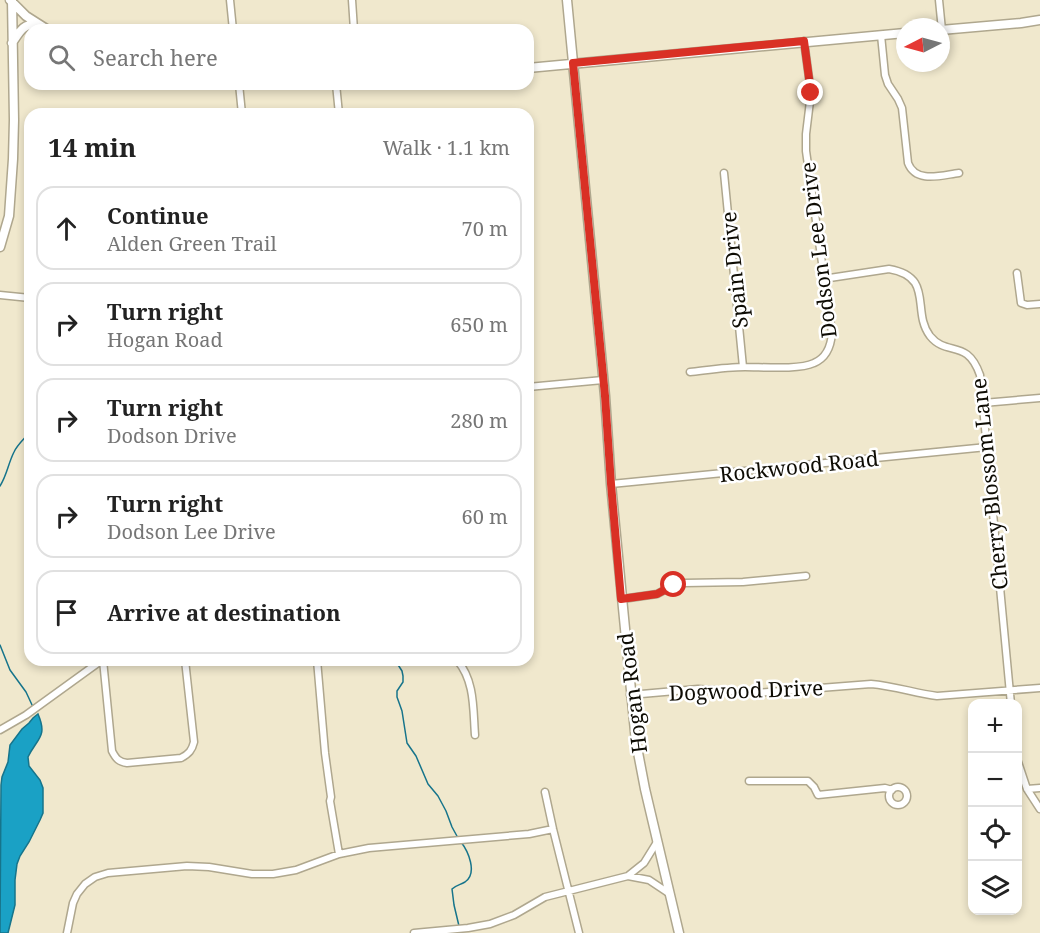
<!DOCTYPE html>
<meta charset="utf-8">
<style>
:root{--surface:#fff;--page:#f6f6f6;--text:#222;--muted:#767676;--line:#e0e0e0}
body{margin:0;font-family:"Noto Serif",serif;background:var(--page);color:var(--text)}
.controls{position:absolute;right:18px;bottom:18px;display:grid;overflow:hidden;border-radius:12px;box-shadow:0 3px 9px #0003}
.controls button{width:54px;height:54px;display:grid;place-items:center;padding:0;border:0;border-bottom:2px solid var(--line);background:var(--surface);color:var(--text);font:30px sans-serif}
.compass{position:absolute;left:896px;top:18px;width:54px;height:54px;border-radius:50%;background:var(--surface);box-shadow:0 3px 9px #0003;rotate:264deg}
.stop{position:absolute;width:18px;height:18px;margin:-14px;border:4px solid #d93025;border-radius:50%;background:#fff}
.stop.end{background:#d93025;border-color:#fff;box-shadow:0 2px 6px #0008}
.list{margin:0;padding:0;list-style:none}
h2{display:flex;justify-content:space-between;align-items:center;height:78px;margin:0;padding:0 24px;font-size:26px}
h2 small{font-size:20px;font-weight:400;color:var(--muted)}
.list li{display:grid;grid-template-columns:39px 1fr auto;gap:18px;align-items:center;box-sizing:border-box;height:84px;margin:0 12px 12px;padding:0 12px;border:2px solid var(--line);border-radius:18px}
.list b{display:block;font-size:22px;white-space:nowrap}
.list p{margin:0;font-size:20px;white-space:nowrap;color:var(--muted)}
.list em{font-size:20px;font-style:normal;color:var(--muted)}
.icon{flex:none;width:33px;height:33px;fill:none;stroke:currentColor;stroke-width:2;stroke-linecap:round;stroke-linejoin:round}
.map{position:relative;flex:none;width:1040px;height:933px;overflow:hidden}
.search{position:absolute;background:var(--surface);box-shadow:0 3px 9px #0003;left:24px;top:24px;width:510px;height:66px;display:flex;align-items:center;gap:15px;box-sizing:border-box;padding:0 21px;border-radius:18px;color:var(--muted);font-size:22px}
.panel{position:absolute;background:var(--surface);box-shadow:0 3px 9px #0003;left:24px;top:108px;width:510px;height:558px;border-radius:18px}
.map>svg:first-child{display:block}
.water{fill:#1aa1c5;stroke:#16748b;stroke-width:1.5}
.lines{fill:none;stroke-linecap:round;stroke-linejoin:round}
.stream{stroke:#16748b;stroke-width:1.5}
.street-casing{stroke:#afa78e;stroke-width:9}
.secondary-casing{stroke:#afa78e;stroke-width:11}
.street{stroke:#fff;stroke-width:6}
.secondary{stroke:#fff;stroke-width:8}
.route{stroke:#d93025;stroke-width:8}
.labels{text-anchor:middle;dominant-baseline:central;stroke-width:5;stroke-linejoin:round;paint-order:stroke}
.street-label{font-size:21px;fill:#0e0c04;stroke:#fff}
</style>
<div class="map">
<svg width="1040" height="933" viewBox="0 0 1040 933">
<rect width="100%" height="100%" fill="#f0e8cd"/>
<path class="water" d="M38,714C48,737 37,738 28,757L29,766L40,780L43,788V813L40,820L29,842L20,856L17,864L15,880V905L8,933H0L1,785L2,777L8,762L10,745L22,729L29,723L33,718Z"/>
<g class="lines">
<path class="stream" d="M30,378V385
M0,486C7,475 8,464 14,452C17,445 24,439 30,432
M0,645L10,670L26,692L33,707
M395,660L402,671L403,676V682L397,691V697L402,711L407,743L416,756L428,784L438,796L446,811L452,827L458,838
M459,926L454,905L452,889C456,885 460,885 465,882C478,873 468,851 461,842"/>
<g class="street-casing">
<path id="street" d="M230,0L233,30
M352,0L354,30
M939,0L942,30
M881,35L885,75L888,84L898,99L902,108L908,163C916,184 942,175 959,173
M239,84L242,114
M336,84L339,114
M724,173L743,367
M1017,273L1021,303L1027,305L1040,304
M823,279L889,269C935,277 911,311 930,336C947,357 967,338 980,375L1011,704
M0,295L30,298
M690,372C708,370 727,367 745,367C763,367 799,370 814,363C826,358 831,346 832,333L806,151V134L811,93L804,41
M528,387L603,380
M983,403L1040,398
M611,484L987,447
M622,599L657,594L674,585L684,583L743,582L806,576
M103,660L112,751C116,759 119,762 127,763L181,758C189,754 192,750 194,742L185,660
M317,660L325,753L331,797L330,801L339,854
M457,660C475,681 473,709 475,735
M630,695L698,689L755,693L871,684C894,686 915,693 937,696L1040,688
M0,730L26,715L102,660
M1018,762L1027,789L1040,809
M749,781H808L814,787L818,795L885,788L892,790
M889 796a9 9 0 1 1 18 0a9 9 0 1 1-18 0Z
M1027,789L1040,788
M545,792L553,829L579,933
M629,875L644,863L657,842
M67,933L73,903L77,894L85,884L95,877L108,873L187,866L209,867L252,874H273L296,870L339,854L369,848L529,834L553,829
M414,933L468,928L490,924L514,915L545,897L628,876L649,880L670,894"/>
</g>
<g class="secondary-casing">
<path id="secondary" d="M10,0L26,16L48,30
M567,0L605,396L611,484L636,742L645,789L679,933
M941,30L1021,23L1040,20
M12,43C20,31 23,24 37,24
M528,68L905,33
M0,247L9,216L13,159L14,120L12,0"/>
</g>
<use href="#street" class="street"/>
<use href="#secondary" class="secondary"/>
</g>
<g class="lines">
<path class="route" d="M674,585L657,594L621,599L611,484L605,396L573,63L804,41L811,93"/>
</g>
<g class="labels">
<g class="street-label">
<text transform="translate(818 250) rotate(-97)">Dodson Lee Drive</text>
<text transform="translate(734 270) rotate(-96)">Spain Drive</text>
<text transform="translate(799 466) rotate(-6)">Rockwood Road</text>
<text transform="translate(989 484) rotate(-96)">Cherry Blossom Lane</text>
<text transform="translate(746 690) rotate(-2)">Dogwood Drive</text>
<text transform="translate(632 693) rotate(-97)">Hogan Road</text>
</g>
</g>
</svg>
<div class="controls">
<button>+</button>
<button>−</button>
<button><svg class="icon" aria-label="locate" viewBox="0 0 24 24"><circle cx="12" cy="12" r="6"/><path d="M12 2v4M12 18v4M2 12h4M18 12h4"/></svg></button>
<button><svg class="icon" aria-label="layers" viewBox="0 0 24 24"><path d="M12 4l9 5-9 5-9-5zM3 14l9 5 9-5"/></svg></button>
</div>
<svg class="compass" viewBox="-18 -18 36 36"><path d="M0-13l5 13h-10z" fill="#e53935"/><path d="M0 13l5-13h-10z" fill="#767676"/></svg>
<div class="stop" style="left:674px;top:585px"></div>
<div class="stop end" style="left:811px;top:93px"></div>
<div class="search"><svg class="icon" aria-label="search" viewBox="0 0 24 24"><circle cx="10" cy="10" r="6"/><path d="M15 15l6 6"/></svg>Search here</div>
<section class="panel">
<h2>14 min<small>Walk · 1.1 km</small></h2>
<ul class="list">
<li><svg class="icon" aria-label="ahead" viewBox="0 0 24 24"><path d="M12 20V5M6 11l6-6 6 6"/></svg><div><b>Continue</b><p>Alden Green Trail</p></div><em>70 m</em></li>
<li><svg class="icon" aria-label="right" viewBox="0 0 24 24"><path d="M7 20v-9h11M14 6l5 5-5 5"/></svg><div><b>Turn right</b><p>Hogan Road</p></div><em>650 m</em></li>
<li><svg class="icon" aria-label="right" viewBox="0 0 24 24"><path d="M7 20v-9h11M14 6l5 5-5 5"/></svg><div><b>Turn right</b><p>Dodson Drive</p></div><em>280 m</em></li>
<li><svg class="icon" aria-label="right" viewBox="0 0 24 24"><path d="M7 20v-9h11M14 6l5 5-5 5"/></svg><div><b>Turn right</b><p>Dodson Lee Drive</p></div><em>60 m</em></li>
<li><svg class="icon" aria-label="arrive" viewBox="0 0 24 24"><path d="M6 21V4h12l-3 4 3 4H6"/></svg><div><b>Arrive at destination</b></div></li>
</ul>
</section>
</div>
